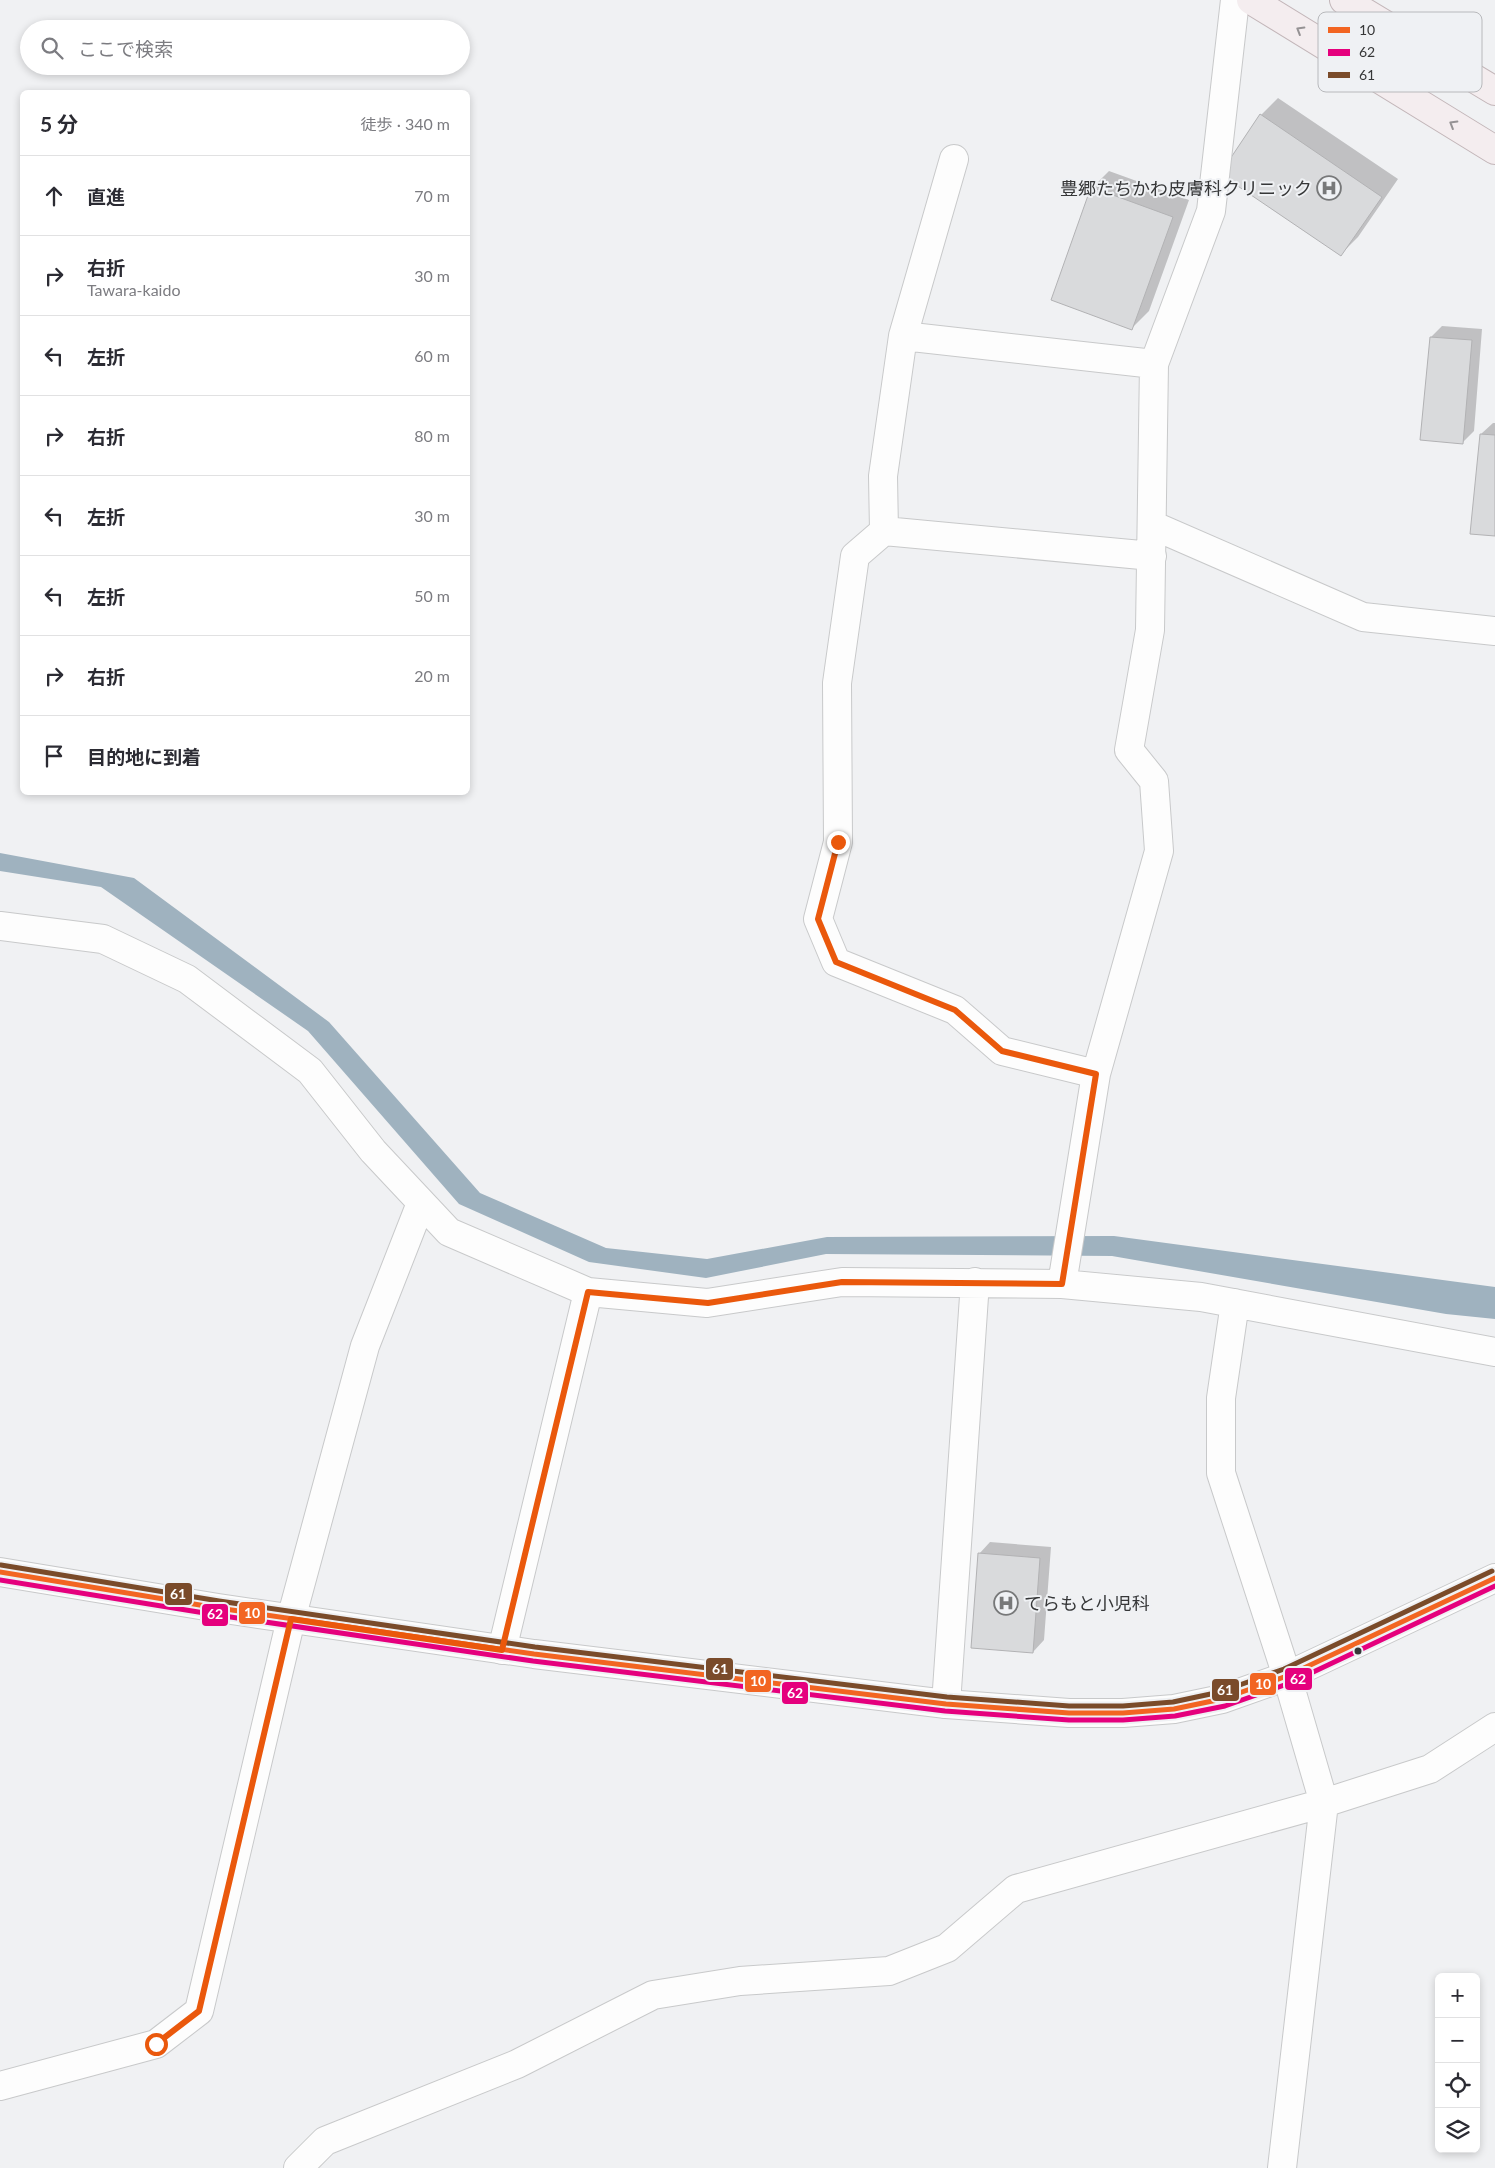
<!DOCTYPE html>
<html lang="ja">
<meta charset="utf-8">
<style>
:root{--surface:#fff;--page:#f2f2f3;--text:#2b2b33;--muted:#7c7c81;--line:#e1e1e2}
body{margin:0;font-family:Lato,"Noto Sans JP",sans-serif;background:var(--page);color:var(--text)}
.controls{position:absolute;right:15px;bottom:15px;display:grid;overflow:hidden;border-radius:8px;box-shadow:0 2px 8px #0003}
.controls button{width:45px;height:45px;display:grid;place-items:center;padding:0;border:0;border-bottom:1px solid var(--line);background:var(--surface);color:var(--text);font:25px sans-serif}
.stop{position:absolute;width:15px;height:15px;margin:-11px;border:4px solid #ea580c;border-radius:50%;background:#fff}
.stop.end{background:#ea580c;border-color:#fff;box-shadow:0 1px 5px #0008}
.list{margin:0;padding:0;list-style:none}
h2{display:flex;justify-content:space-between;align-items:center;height:65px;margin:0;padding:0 20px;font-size:21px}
h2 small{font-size:16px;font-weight:400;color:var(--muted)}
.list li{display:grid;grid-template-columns:32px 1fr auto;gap:15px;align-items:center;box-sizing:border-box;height:80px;padding:0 20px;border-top:1px solid var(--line)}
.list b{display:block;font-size:19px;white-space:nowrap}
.list p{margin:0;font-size:16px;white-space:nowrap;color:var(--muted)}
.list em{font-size:16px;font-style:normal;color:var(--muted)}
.icon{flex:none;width:28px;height:28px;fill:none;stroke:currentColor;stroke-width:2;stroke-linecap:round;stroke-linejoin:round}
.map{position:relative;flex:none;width:1495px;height:2168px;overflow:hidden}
.search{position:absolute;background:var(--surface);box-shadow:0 2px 8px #0003;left:20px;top:20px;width:450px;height:55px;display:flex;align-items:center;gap:12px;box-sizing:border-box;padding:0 18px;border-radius:28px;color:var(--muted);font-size:19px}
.panel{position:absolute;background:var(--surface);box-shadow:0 2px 8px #0003;left:20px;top:90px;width:450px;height:705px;border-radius:8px}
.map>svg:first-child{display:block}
.water{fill:#9fb2bf}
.shadow{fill:#0003}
.building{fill:#d9dadc;stroke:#b2b2b4}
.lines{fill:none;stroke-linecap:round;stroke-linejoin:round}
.minor-casing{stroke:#c8c9ca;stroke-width:30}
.tertiary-casing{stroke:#c8c9ca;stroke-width:30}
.primary-casing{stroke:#c3b6b9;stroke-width:30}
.minor{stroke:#fdfdfd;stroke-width:28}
.tertiary{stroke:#fdfdfd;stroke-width:28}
.primary{stroke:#f4edef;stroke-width:28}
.bus-1-casing{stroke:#eff1f4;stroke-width:9}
.bus-2-casing{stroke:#eff1f4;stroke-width:9}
.bus-3-casing{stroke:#eff1f4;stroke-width:9}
.bus-1{stroke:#f26522;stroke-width:5}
.bus-2{stroke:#e5007d;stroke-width:5}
.bus-3{stroke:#7a4b2a;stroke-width:5}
.oneway{stroke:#959294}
.route{stroke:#ea580c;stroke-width:6}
.bus-dot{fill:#363738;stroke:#eff1f4;stroke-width:2}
.labels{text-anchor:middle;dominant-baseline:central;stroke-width:4;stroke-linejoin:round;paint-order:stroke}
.poi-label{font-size:18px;fill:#363738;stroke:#eff1f4;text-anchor:end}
.key{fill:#eff1f4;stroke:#b8b9bc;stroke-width:1}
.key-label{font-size:14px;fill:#363738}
.line-badge{stroke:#eff1f4;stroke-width:2}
.badge-label{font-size:14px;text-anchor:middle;font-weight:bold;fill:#fff}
</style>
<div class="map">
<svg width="1495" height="2168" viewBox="0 0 1495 2168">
<rect width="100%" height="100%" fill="#f0f1f3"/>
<path class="water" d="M0,853L134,878L329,1022L480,1193L606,1248L707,1259L827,1237L1114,1236L1495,1287V1319L1446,1314L1112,1256L826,1254L706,1278L589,1262L459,1204L308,1031L101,887L0,871Z"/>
<path class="shadow" d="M1278,98L1398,179L1358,237L1341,254L1261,115Z
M1109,171L1189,200L1149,311L1132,328L1092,188Z
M1442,326L1482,329L1474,431L1462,443L1431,337Z
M1493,423H1495V535L1481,434Z
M990,1542L1051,1547L1044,1640L1033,1652L979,1554Z"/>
<path class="building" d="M1260,114L1382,197L1341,256L1220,174Z
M1091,187L1173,217L1132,330L1051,300Z
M1430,337L1472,340L1463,444L1420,440Z
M1480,434L1495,435V536L1470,534Z
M978,1553L1040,1558L1033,1653L971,1648Z"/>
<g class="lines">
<g class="minor-casing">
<path id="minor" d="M954,159L903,336L883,476L884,531L855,556L837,683L838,842L818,919L836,962L955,1010L1002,1051L1096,1074
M903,336L1154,364
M1152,525L1363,617L1495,631
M884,531L1152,556
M0,926L103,939L187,979L310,1071L373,1151L449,1232L588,1292L707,1303L842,1282L1062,1284L1201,1297L1495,1352
M1062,1284L1096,1074L1159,851L1154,781L1129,750L1150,630L1154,364L1211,211L1235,0
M1235,1303L1221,1398V1473L1287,1676L1324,1803L1282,2168
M502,1650L588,1292
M946,1704L975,1282
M0,2086L156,2044L199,2011L291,1619L365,1346L421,1203
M298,2168L325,2141L517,2064L653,1995L740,1981L889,1971L947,1948L1016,1889L1324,1803L1430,1769L1495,1727"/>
</g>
<g class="tertiary-casing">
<path id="tertiary" d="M0,1572L218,1608L534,1654L946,1704L1069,1713H1123L1174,1709L1222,1699L1287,1676L1495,1578"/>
</g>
<g class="primary-casing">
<path id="primary" d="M1251,0L1495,150
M1344,0L1495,91"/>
</g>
<use href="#minor" class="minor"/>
<use href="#tertiary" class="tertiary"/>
<use href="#primary" class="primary"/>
<g class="bus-1-casing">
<path id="bus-1" d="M0,1572L218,1608L534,1654L946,1704L1069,1713H1123L1174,1709L1222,1699L1287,1676L1495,1578"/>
</g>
<g class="bus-2-casing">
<path id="bus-2" d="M0,1580L217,1615L533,1661L945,1711L1069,1720H1123L1175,1716L1225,1706L1290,1683L1495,1586"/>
</g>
<g class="bus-3-casing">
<path id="bus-3" d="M1,1565L219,1601L535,1647L947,1697L1069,1706H1123L1173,1702L1220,1692L1284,1669L1492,1571"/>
</g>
<use href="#bus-1" class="bus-1"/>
<use href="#bus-2" class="bus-2"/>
<use href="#bus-3" class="bus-3"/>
</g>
<defs><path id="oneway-chevron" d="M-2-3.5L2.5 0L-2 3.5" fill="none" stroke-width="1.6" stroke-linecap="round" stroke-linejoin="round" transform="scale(1.25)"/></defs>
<g class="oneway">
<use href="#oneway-chevron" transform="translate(1300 30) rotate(-149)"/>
<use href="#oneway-chevron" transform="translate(1453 124) rotate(-149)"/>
</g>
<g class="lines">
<path class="route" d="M156,2044L199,2011L291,1619L502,1650L588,1292L708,1303L842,1282L1062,1284L1096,1074L1002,1051L955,1010L836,962L818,919L838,842"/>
</g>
<defs>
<g id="hospital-ring" transform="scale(1.25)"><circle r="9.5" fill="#eff1f4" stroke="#777879" stroke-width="1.5"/><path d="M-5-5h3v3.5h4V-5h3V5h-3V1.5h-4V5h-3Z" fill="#777879"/></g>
</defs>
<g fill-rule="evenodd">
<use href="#hospital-ring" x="1329" y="188"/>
<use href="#hospital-ring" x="1006" y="1603"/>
</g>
<circle class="bus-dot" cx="1358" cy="1651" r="4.5"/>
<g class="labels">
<g class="poi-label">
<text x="1312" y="188">豊郷たちかわ皮膚科クリニック</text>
<text x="1024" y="1603" text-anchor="start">てらもと小児科</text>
</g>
</g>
<rect x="1318" y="12" width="164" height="80" rx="8" class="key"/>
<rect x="1328" y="27" width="22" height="6" fill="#f26522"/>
<rect x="1328" y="49" width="22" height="7" fill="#e5007d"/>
<rect x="1328" y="72" width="22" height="6" fill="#7a4b2a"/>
<g class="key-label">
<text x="1359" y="35">10</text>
<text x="1359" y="57">62</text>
<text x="1359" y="80">61</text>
</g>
<g class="line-badge">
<rect x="164" y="1582" width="29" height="24" rx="5" fill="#7a4b2a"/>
<rect x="238" y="1601" width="28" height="24" rx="5" fill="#f26522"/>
<rect x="201" y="1603" width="28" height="24" rx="5" fill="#e5007d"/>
<rect x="705" y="1657" width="29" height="24" rx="5" fill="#7a4b2a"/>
<rect x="1284" y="1667" width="29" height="24" rx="5" fill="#e5007d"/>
<rect x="744" y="1669" width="28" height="24" rx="5" fill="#f26522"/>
<rect x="1249" y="1672" width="28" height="24" rx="5" fill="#f26522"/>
<rect x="1211" y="1678" width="29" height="24" rx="5" fill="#7a4b2a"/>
<rect x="781" y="1681" width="28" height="24" rx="5" fill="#e5007d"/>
</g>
<g class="badge-label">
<text x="178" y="1599">61</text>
<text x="252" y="1618">10</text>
<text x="215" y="1619">62</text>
<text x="720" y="1674">61</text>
<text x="1298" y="1684">62</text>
<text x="758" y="1686">10</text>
<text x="1263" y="1689">10</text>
<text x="1225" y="1695">61</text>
<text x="795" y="1698">62</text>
</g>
</svg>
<div class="controls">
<button>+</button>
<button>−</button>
<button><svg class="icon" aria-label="locate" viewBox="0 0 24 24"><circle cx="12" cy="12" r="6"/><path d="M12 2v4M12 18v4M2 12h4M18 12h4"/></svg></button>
<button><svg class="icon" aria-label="layers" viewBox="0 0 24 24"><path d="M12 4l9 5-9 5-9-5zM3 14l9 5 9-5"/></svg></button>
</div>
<div class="stop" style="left:156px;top:2044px"></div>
<div class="stop end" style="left:838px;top:842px"></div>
<div class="search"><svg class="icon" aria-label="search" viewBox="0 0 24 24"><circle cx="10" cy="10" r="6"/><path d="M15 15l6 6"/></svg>ここで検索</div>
<section class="panel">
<h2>5 分<small>徒歩 · 340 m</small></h2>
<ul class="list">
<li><svg class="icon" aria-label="ahead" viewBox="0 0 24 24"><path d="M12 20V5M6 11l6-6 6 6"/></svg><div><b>直進</b></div><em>70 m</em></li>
<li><svg class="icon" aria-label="right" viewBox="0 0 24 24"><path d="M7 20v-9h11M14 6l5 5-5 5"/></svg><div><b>右折</b><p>Tawara-kaido</p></div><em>30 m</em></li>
<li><svg class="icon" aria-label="left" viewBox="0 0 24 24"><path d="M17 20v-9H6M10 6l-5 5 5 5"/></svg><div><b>左折</b></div><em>60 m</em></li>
<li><svg class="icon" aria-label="right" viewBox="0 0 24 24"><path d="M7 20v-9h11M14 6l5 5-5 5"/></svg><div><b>右折</b></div><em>80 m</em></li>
<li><svg class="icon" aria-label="left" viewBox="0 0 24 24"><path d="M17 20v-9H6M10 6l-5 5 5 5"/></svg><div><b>左折</b></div><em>30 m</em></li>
<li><svg class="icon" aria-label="left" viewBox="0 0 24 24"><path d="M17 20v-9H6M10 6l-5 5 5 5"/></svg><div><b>左折</b></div><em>50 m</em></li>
<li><svg class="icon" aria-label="right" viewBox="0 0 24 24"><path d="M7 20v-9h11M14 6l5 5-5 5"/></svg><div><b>右折</b></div><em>20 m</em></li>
<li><svg class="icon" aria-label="arrive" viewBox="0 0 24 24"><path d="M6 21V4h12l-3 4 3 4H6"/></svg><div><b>目的地に到着</b></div></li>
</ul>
</section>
</div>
